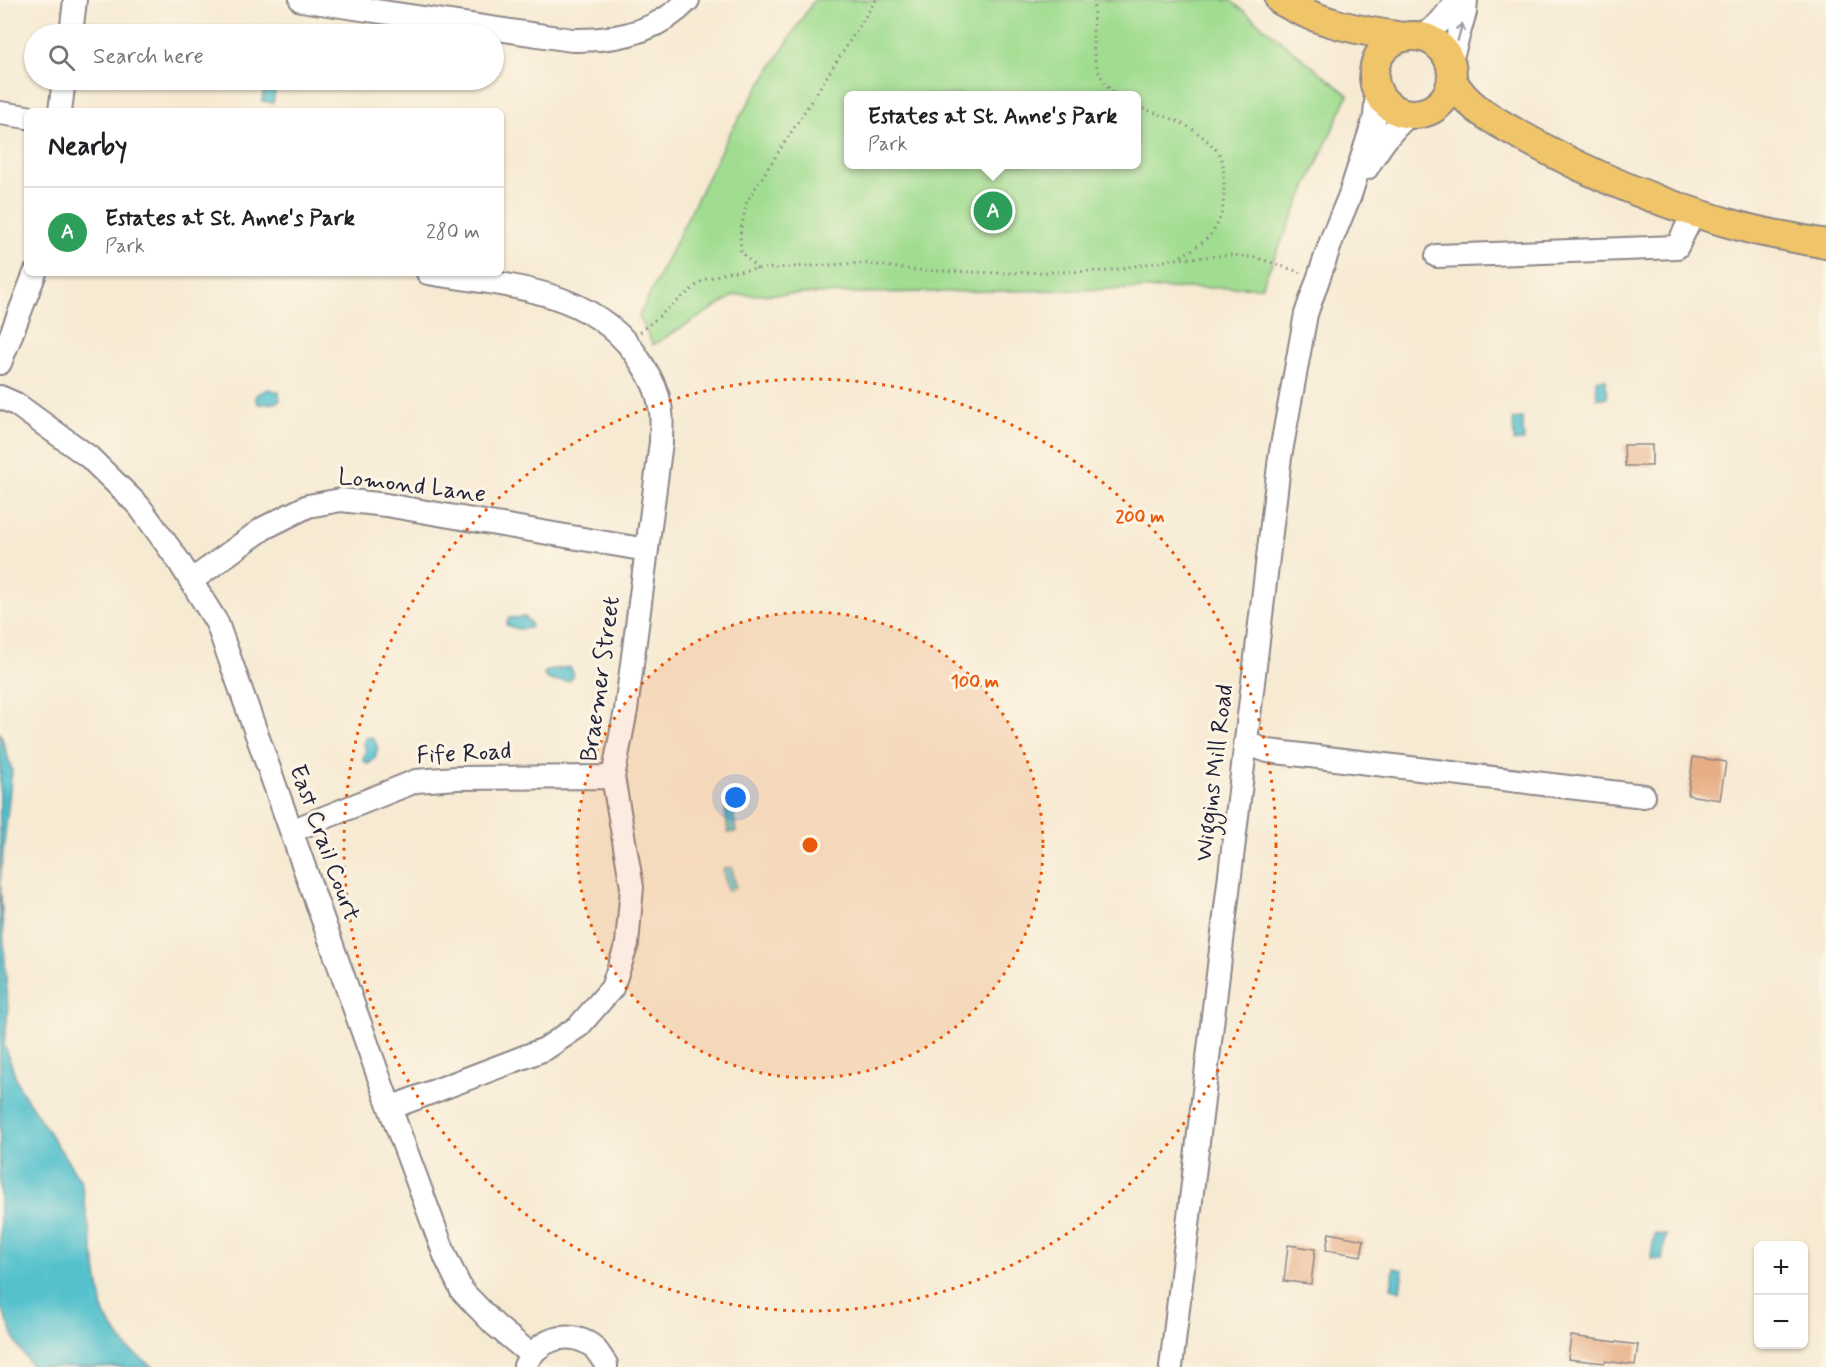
<!DOCTYPE html>
<meta charset="utf-8">
<style>
:root{--surface:#fff;--page:#f6f6f6;--text:#202124;--muted:#757577;--line:#e0e0e0;--accent:#ea580c}
body{margin:0;font-family:Mynerve,sans-serif;background:var(--page);color:var(--text)}
.controls{position:absolute;right:18px;bottom:18px;display:grid;overflow:hidden;border-radius:9px;box-shadow:0 2px 4px #0004}
.controls button{width:54px;height:54px;display:grid;place-items:center;padding:0;border:0;border-bottom:2px solid var(--line);background:var(--surface);color:var(--text);font:30px sans-serif}
.you{position:absolute;left:736px;top:798px;width:21px;height:21px;margin:-15px;border:4px solid #fff;border-radius:50%;background:#1a73e8;box-shadow:0 0 0 9px #1a73e833}
.badge{display:grid;place-items:center;width:39px;height:39px;border-radius:50%;background:var(--accent);color:#fff;font-size:20px;font-weight:700}
.pin{position:absolute;translate:-50% -50%;border:3px solid #fff;box-shadow:0 2px 6px #0006}
.popup{position:absolute;left:844px;top:91px;width:297px;height:78px;box-sizing:border-box;display:grid;place-content:center;border-radius:9px;background:var(--surface);filter:drop-shadow(0 2px 4px #0005);font-size:20px;white-space:nowrap;color:var(--muted)}
.popup b{font-size:22px;color:var(--text)}
.popup::after{content:'';position:absolute;left:50%;top:100%;margin-left:-12px;border:12px solid transparent;border-top-color:var(--surface)}
.list{margin:0;padding:0;list-style:none}
h2{display:flex;justify-content:space-between;align-items:center;height:78px;margin:0;padding:0 24px;font-size:26px}
h2 small{font-size:20px;font-weight:400;color:var(--muted)}
.list li{display:grid;grid-template-columns:39px 1fr auto;gap:18px;align-items:center;box-sizing:border-box;height:90px;padding:0 24px;border-top:2px solid var(--line)}
.list b{display:block;font-size:22px;white-space:nowrap}
.list p{margin:0;font-size:20px;white-space:nowrap;color:var(--muted)}
.list em{font-size:20px;font-style:normal;color:var(--muted)}
.icon{flex:none;width:33px;height:33px;fill:none;stroke:currentColor;stroke-width:2;stroke-linecap:round;stroke-linejoin:round}
.map{position:relative;flex:none;width:1826px;height:1367px;overflow:hidden}
.search{position:absolute;background:var(--surface);box-shadow:0 2px 4px #0004;left:24px;top:24px;width:480px;height:66px;display:flex;align-items:center;gap:15px;box-sizing:border-box;padding:0 21px;border-radius:33px;color:var(--muted);font-size:22px}
.panel{position:absolute;background:var(--surface);box-shadow:0 2px 4px #0004;left:24px;top:108px;width:480px;height:168px;border-radius:9px}
.map>svg:first-child{display:block}
.green{fill:#a1dd91;stroke:#628066;stroke-width:1.5;fill-rule:evenodd}
.water{fill:#54c1cd;stroke:#3b7284;stroke-width:1.5}
.building{fill:#e7ad84}
.lines{fill:none;stroke-linecap:round;stroke-linejoin:round}
.minor-casing{stroke:#8c8687;stroke-width:26}
.major-casing{stroke:#8c8687;stroke-width:32}
.path{stroke:#8c8687;stroke-width:3;stroke-dasharray:1.5 4.5;stroke-linecap:butt}
.minor{stroke:#fff;stroke-width:22}
.major{stroke:#f0c469;stroke-width:28}
.oneway{stroke:#9c9ca7}
.ring{fill:none;stroke:#e8590c;stroke-width:3;stroke-dasharray:3 6}
.labels{text-anchor:middle;dominant-baseline:central;stroke-width:6;stroke-linejoin:round;paint-order:stroke}
.street-label{font-size:24px;fill:#22223b;stroke:#fcf5e5}
.centre{fill:#e8590c;stroke:#fcf5e5;stroke-width:3}
.ring-label{font-size:18px;text-anchor:middle;font-weight:bold;fill:#e8590c;stroke:#fcf5e5;stroke-width:6;stroke-linejoin:round;paint-order:stroke}
</style>
<div class="map">
<svg width="1826" height="1367" viewBox="0 0 1826 1367">
<rect width="100%" height="100%" fill="#fcf5e5"/>
<filter id="ink" filterUnits="userSpaceOnUse"><feTurbulence type="fractalNoise" baseFrequency=".0167" numOctaves="2"/><feDisplacementMap in="SourceGraphic" scale="12" xChannelSelector="R" yChannelSelector="G"/><feConvolveMatrix kernelMatrix="1 2 1 2 8 2 1 2 1" color-interpolation-filters="sRGB"/></filter>
<filter id="wash" filterUnits="userSpaceOnUse"><feTurbulence type="fractalNoise" baseFrequency=".008" numOctaves="4" result="noise"/><feDisplacementMap in="SourceGraphic" scale="24" xChannelSelector="R" yChannelSelector="G"/><feGaussianBlur stdDeviation="1.35" result="paint"/><feColorMatrix in="noise" values="0 0 0 0 0 0 0 0 0 0 0 0 0 0 0 0 0 1.4 0 .05"/><feComposite in="paint" operator="in"/></filter>
<g filter="url(#wash)">
<rect width="100%" height="100%" fill="#f7ead3"/>
<path class="green" d="M814,0H1230L1348,95L1261,287L735,295L653,345L639,316L729,134ZM1137,95V164H849V95Z"/>
<path class="water" d="M265,80H277L273,103L262,101Z
M1606,379L1607,398H1597L1596,380Z
M268,389L279,392L280,400L275,403L259,404L256,400V395Z
M1522,418L1524,441H1514L1513,419Z
M525,617L531,624L530,628L518,629L506,625L509,618Z
M570,667L574,674L570,681C562,681 549,683 544,675L545,672L555,669Z
M0,732L12,770L0,881L8,1011L4,1044L20,1089L81,1181L104,1315L128,1349L153,1367H32L18,1346L0,1305Z
M366,738L371,737C381,744 378,759 368,764L363,760L366,750L363,743Z
M733,807L736,832L728,833L725,808Z
M732,867L736,887L729,891L726,888L723,870L724,868Z
M1654,1234L1666,1235L1662,1260L1651,1259Z
M1394,1268L1403,1270L1400,1290L1391,1288Z"/>
<g id="blocks">
<path class="building" d="M1624,445H1652V466H1625Z
M1693,757L1726,762L1720,800L1688,795Z
M1329,1233L1364,1240L1361,1256L1326,1250Z
M1288,1245L1315,1249L1311,1284L1284,1281Z
M1571,1336L1638,1345L1635,1365L1605,1361V1363L1568,1359Z"/>
</g>
</g>
<g filter="url(#ink)">
<use href="#blocks" fill-opacity="0" stroke="#8c8687" stroke-width="1.5"/>
<g class="lines">
<g class="minor-casing">
<path id="minor" d="M301,0L572,40C614,41 658,32 688,0
M71,34L75,0
M1419,37C1436,30 1447,15 1456,0
M1450,64L1465,12L1466,0
M60,111L64,80
M0,113L27,117
M1367,168C1380,146 1391,130 1411,113
M1437,256L1677,247L1694,212
M0,363L35,273
M0,397L16,404L89,457L139,506L178,560L217,623L390,1108L446,1258L462,1291L495,1325L530,1354
M191,581L264,528L308,506L341,500L386,505L647,550
M1245,743L1268,751L1644,796
M291,831L416,781L457,778L613,777
M390,1108L545,1049L579,1026L612,988L627,944L632,887L613,777L626,710L661,442C661,431 663,417 660,406C658,392 650,376 642,364C597,288 506,286 428,273
M525,1366C536,1340 567,1329 591,1345C597,1349 601,1358 606,1364V1367
M1171,1367L1280,457L1306,314L1333,236L1350,195L1375,117L1377,89"/>
</g>
<g class="major-casing">
<path id="major" d="M1280,0C1318,23 1360,31 1404,37
M1374 75a39 39 0 1 1 78 0a39 39 0 1 1-78 0Z
M1452,80C1467,107 1492,119 1518,134C1590,175 1670,208 1750,229C1775,235 1801,239 1826,244"/>
</g>
<path class="path" d="M1094,0C1094,37 1086,66 1115,95
M1137,107C1169,117 1194,124 1217,151C1225,160 1223,171 1224,182C1225,225 1214,239 1177,258
M757,269L741,251L740,234L747,201L876,0
M640,332L703,280L728,272L757,269L863,263L914,270L999,273L1106,271L1176,259L1232,255L1258,258L1302,273"/>
<use href="#minor" class="minor"/>
<use href="#major" class="major"/>
</g>
<defs><path id="oneway-shaft" d="M-6 0H5M1.5-3L5.5 0L1.5 3" fill="none" stroke-width="1.6" stroke-linecap="round" stroke-linejoin="round" transform="scale(1.5)"/></defs>
<use class="oneway" href="#oneway-shaft" transform="translate(1460 32) rotate(-75)"/>
</g>
<circle cx="810" cy="845" r="233" fill="#e8590c" fill-opacity=".12"/>
<g class="ring">
<circle cx="810" cy="845" r="233"/>
<circle cx="810" cy="845" r="466"/>
</g>
<g class="labels">
<g class="street-label">
<text transform="translate(412 486) rotate(7)">Lomond Lane</text>
<text transform="translate(601 679) rotate(-82)">Braemer Street</text>
<text transform="translate(464 754) rotate(-3)">Fife Road</text>
<text transform="translate(1215 773) rotate(-83)">Wiggins Mill Road</text>
<text transform="translate(324 843) rotate(70)">East Crail Court</text>
</g>
</g>
<circle cx="810" cy="845" r="9" class="centre"/>
<g class="ring-label">
<text x="1140" y="522">200 m</text>
<text x="975" y="687">100 m</text>
</g>
</svg>
<div class="controls">
<button>+</button>
<button>−</button>
</div>
<div class="you"></div>
<div class="pin badge" style="left:993px;top:211px;background:#2e9e5b">A</div>
<div class="popup"><b>Estates at St. Anne's Park</b>Park</div>
<div class="search"><svg class="icon" aria-label="search" viewBox="0 0 24 24"><circle cx="10" cy="10" r="6"/><path d="M15 15l6 6"/></svg>Search here</div>
<section class="panel">
<h2>Nearby<small></small></h2>
<ul class="list">
<li><span class="badge" style="background:#2e9e5b">A</span><div><b>Estates at St. Anne's Park</b><p>Park</p></div><em>280 m</em></li>
</ul>
</section>
</div>
